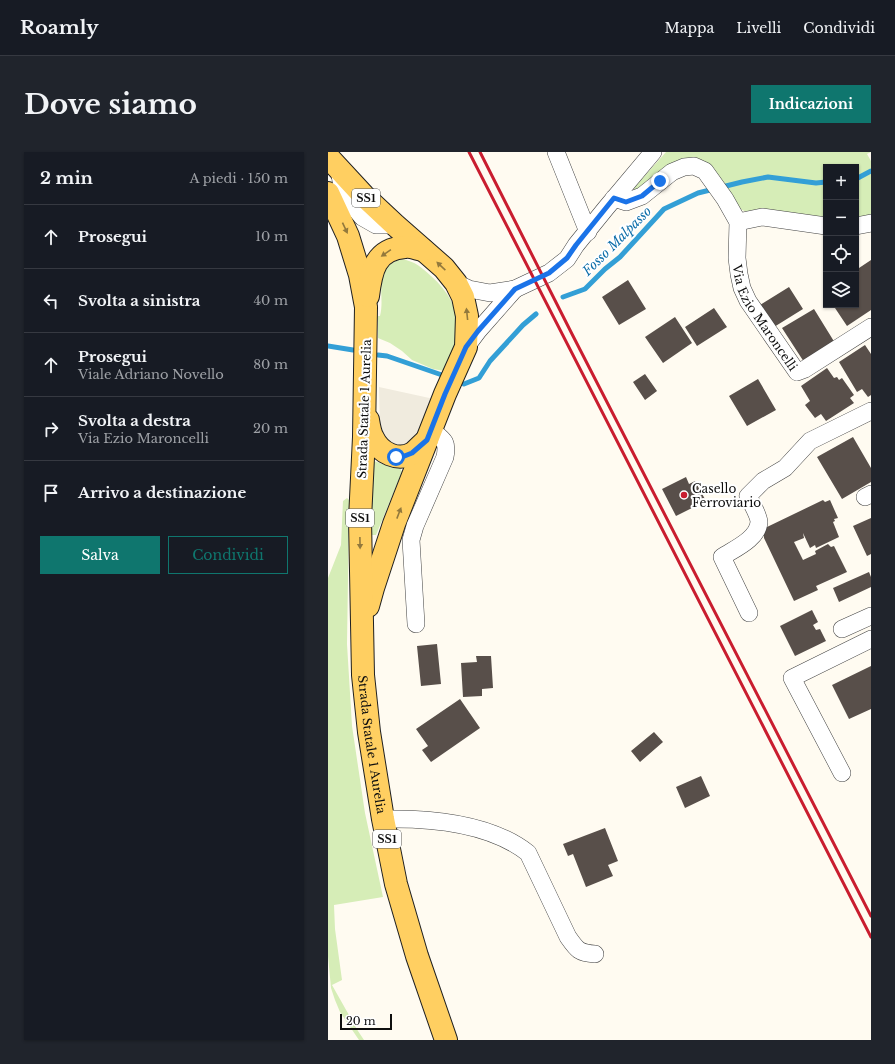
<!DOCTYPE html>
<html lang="it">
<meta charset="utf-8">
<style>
:root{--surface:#171b24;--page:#20242c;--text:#f1f3f6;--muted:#9ea1a6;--line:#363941;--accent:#0f766e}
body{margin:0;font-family:"Libre Baskerville",serif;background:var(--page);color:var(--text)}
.controls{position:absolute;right:12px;top:12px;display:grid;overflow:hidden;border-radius:0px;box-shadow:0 1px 3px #0004}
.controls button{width:36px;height:36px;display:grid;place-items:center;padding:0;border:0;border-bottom:1px solid var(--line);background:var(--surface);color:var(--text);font:20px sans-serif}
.scale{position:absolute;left:12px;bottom:10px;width:52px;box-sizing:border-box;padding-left:4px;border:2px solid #0f0f0f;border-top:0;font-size:11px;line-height:14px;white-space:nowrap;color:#0f0f0f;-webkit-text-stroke:3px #fff;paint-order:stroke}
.stop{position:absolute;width:12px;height:12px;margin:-9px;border:3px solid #1a73e8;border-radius:50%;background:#fff}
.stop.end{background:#1a73e8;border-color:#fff;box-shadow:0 1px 4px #0008}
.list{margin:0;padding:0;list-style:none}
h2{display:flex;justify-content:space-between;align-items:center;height:52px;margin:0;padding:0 16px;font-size:17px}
h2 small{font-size:13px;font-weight:400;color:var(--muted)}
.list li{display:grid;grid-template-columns:26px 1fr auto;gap:12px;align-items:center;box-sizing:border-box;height:64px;padding:0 16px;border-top:1px solid var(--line)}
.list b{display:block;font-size:15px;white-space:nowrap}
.list p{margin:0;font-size:13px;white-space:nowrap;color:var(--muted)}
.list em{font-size:13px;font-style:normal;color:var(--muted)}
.actions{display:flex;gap:8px;padding:12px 16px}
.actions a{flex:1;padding:9px 0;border:1px solid var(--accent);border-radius:0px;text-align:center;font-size:14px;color:var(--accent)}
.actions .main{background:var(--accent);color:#fff}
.icon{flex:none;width:22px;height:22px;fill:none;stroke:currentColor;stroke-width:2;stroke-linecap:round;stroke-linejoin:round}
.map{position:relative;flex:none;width:543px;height:888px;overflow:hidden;border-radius:0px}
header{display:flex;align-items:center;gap:24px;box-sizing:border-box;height:56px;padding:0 20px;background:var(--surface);border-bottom:1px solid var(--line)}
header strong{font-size:19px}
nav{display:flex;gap:22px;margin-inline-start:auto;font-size:14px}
.intro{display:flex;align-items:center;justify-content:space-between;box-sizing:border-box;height:96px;padding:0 24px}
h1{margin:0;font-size:28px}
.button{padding:10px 18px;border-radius:0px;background:var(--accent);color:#fff;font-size:14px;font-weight:700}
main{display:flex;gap:24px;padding:0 24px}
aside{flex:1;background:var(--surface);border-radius:0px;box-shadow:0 1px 3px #0004}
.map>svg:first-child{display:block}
.green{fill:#d6edb7}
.plaza{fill:#f0ebde}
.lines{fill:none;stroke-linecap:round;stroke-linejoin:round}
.stream{stroke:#339fd6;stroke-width:5}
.building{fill:#584f4a}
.minor-casing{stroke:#424242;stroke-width:18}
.major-casing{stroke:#202020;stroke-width:24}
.minor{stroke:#fff;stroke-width:17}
.major{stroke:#ffcf61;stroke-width:22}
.rail{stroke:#c91d2f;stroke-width:3}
.oneway{fill:#93793c}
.route{stroke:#1a73e8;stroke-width:5}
.poi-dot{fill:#c91d2f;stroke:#fff;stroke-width:1.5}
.labels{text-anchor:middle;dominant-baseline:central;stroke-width:4;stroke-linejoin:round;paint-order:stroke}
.shield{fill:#fff;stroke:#575757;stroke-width:1}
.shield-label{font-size:11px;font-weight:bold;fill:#0f0f0f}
.street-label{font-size:12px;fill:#0f0f0f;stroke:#fff}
.poi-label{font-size:12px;fill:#0f0f0f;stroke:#fff;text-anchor:start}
.water-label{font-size:13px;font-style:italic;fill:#0f6faa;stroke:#fff}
</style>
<header>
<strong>Roamly</strong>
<nav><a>Mappa</a><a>Livelli</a><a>Condividi</a></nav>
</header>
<div class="intro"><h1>Dove siamo</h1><a class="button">Indicazioni</a></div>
<main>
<aside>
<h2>2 min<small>A piedi · 150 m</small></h2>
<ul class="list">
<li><svg class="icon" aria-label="ahead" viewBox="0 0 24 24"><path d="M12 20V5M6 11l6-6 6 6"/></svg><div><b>Prosegui</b></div><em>10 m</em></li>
<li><svg class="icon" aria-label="left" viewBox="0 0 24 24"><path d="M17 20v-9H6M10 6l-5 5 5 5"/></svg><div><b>Svolta a sinistra</b></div><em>40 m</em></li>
<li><svg class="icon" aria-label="ahead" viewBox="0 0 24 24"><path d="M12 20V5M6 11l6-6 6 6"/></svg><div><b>Prosegui</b><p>Viale Adriano Novello</p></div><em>80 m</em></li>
<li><svg class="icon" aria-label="right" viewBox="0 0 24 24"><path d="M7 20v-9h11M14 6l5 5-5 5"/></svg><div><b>Svolta a destra</b><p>Via Ezio Maroncelli</p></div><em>20 m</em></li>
<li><svg class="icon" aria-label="arrive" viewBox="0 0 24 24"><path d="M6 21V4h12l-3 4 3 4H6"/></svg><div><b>Arrivo a destinazione</b></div></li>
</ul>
<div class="actions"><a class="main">Salva</a><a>Condividi</a></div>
</aside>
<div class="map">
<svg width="543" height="888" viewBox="0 0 543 888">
<rect width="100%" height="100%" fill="#fffbf1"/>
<path class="green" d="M338,0H543L539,2L543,9V63L528,66V15H498V70L420,61L409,55L377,14L308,38L305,37Z
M74,107C88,110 93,115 103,124C135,152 135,182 117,219L105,217L84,208L74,199L62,191L50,186V164H52C58,141 42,116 74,107Z
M46,309L63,315L72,316L74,320L48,383H44L43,379L44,310Z
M19,346L21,348V362L19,492L24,574L37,661L55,745L6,753L7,777L14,828L4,833L30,879L36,888H31L12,860L7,848L3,836L0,804V426L13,393L15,349Z"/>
<path class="plaza" d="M51,235L106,247L90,285L81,293L69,295L58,289L52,277Z"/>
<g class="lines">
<path class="stream" d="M528,27L543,19
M235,145L257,137L277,117L292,105L336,57L370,41L414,30L440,25L488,31L498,30
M0,194L25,198
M50,203L59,204L114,223
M136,232L151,226L162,209L195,173L208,162"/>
</g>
<path class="building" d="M543,108V158L519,174L505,153H528V118Z
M300,128L318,157L291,173L274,145Z
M461,135L475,157L446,175L432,153Z
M386,156L399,175L369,194L357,175Z
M486,157L507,191L476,210L454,176Z
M347,165L364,191L335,211L317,185Z
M537,193L543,202V243L540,245L534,237L529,240L511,210Z
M499,216L506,226L509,225L511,228L514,226L526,243L522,246L526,251L498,269L493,262L487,266L477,253L482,249L473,234Z
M317,222L329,239L317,248L305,230Z
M430,227L448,258L419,274L401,244Z
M525,285L543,316V330L514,347L489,305Z
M358,325L361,332L367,329L378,349L348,364L334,337Z
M495,348L497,350L502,348L510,366L506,367L507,369L505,370L511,385L488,396L487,393L482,396L475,381L476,386L466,390L475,408L488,402L487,399L500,392L503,395L506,394L519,420L488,434L490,438L466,449L436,386V380L439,375Z
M543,366V402L539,404L525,374Z
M541,420L543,425V435L511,450L505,436Z
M484,458L490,470L485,473L488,478L492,477L498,489L467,504L452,474Z
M109,492L113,532L93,534L89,494Z
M148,504H163L165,536L154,537V544L135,545L133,511L149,510Z
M543,514V557L521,567L504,533Z
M132,547L152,576L103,610L94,598L100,594L88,577Z
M326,580L335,590L312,610L303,599Z
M373,624L382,644L357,656L348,635Z
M277,676L290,709L280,713L285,724L258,735L245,702L240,704L235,692Z"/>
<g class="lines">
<g class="minor-casing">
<g id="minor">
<path d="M228,0L260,80"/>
<path d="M11,18L14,34L21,49L34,65L48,73H67"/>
<path id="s1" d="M286,46L298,50L314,44L344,20L356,15L366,14L377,19L397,47L410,70L409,106L411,122L414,136L420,149L469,220L477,217L543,175"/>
<path d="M410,70L434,65L498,74"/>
<path d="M528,74L543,71"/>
<path d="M128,131L141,137L162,141L187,137L221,121L239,107L248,93L278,56L325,0"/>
<path d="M138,195L150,179L187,137"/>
<path d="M537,345L543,342"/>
<path d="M421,461L394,405C406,397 430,387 431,370C431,364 423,350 420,344L435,329L457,316L482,289L543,259"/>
<path d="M88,472L83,388L87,374L117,305C120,289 116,288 103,278"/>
<path d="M514,477L543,464"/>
<path d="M514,621L464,526L543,487"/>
<path d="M55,667C102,666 162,671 200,701L240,785C249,798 251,801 267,802"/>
</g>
</g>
<g class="major-casing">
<g id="major">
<path d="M0,5L36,44L67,73L116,116L128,131L135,145L139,164L138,195L117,242L66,372L45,436L40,454"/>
<path id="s2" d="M0,41L20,84L32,123L38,155L36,285L32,367L35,523L41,580L55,667L68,732L89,804L118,888"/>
<path d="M40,144C43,119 47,97 77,95C82,94 89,97 95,98"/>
<path d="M40,268C41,274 42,281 45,286C52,301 70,310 85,301C90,297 94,292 99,288"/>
</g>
</g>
<use href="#minor" class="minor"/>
<use href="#major" class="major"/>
<path class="rail" d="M141,0L543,785
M152,0L244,182L543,764"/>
</g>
<defs><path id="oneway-solid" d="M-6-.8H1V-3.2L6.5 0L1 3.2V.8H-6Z"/></defs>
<g class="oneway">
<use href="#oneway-solid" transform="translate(17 76) rotate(65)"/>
<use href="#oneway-solid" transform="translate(58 101) rotate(145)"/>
<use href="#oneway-solid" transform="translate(113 114) rotate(-137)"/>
<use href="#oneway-solid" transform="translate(139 162) rotate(-96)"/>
<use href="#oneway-solid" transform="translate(71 361) rotate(-69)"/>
<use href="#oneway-solid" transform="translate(32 391) rotate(89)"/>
</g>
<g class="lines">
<path class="route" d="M68,305H74L84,301L99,288L117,242L138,195L150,179L187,137L221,121L239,106L248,93L286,46L298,50L314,44L332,29"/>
</g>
<circle class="poi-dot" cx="356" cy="343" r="4"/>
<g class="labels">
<g class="shield">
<rect x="24" y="37" width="28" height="18" rx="3"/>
<rect x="18" y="357" width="28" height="18" rx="3"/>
<rect x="45" y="678" width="28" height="18" rx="3"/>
</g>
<g class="shield-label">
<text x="38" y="46">SS1</text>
<text x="32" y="366">SS1</text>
<text x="59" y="687">SS1</text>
</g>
<g class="street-label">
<text stroke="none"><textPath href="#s1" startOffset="267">Via Ezio Maroncelli</textPath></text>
<text transform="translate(36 257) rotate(-88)">Strada Statale 1 Aurelia</text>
<text stroke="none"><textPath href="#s2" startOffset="559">Strada Statale 1 Aurelia</textPath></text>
</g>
<g class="poi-label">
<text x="364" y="336">Casello<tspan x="364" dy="14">Ferroviario</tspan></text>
</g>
<g class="water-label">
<text transform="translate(289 89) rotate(-45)">Fosso Malpasso</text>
</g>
</g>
</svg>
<div class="controls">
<button>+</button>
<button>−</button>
<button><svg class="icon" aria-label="locate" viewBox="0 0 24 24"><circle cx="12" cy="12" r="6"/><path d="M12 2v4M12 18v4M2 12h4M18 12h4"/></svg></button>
<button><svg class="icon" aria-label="layers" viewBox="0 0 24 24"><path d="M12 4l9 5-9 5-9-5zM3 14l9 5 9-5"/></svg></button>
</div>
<div class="scale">20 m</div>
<div class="stop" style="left:68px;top:305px"></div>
<div class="stop end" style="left:332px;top:29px"></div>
</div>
</main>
